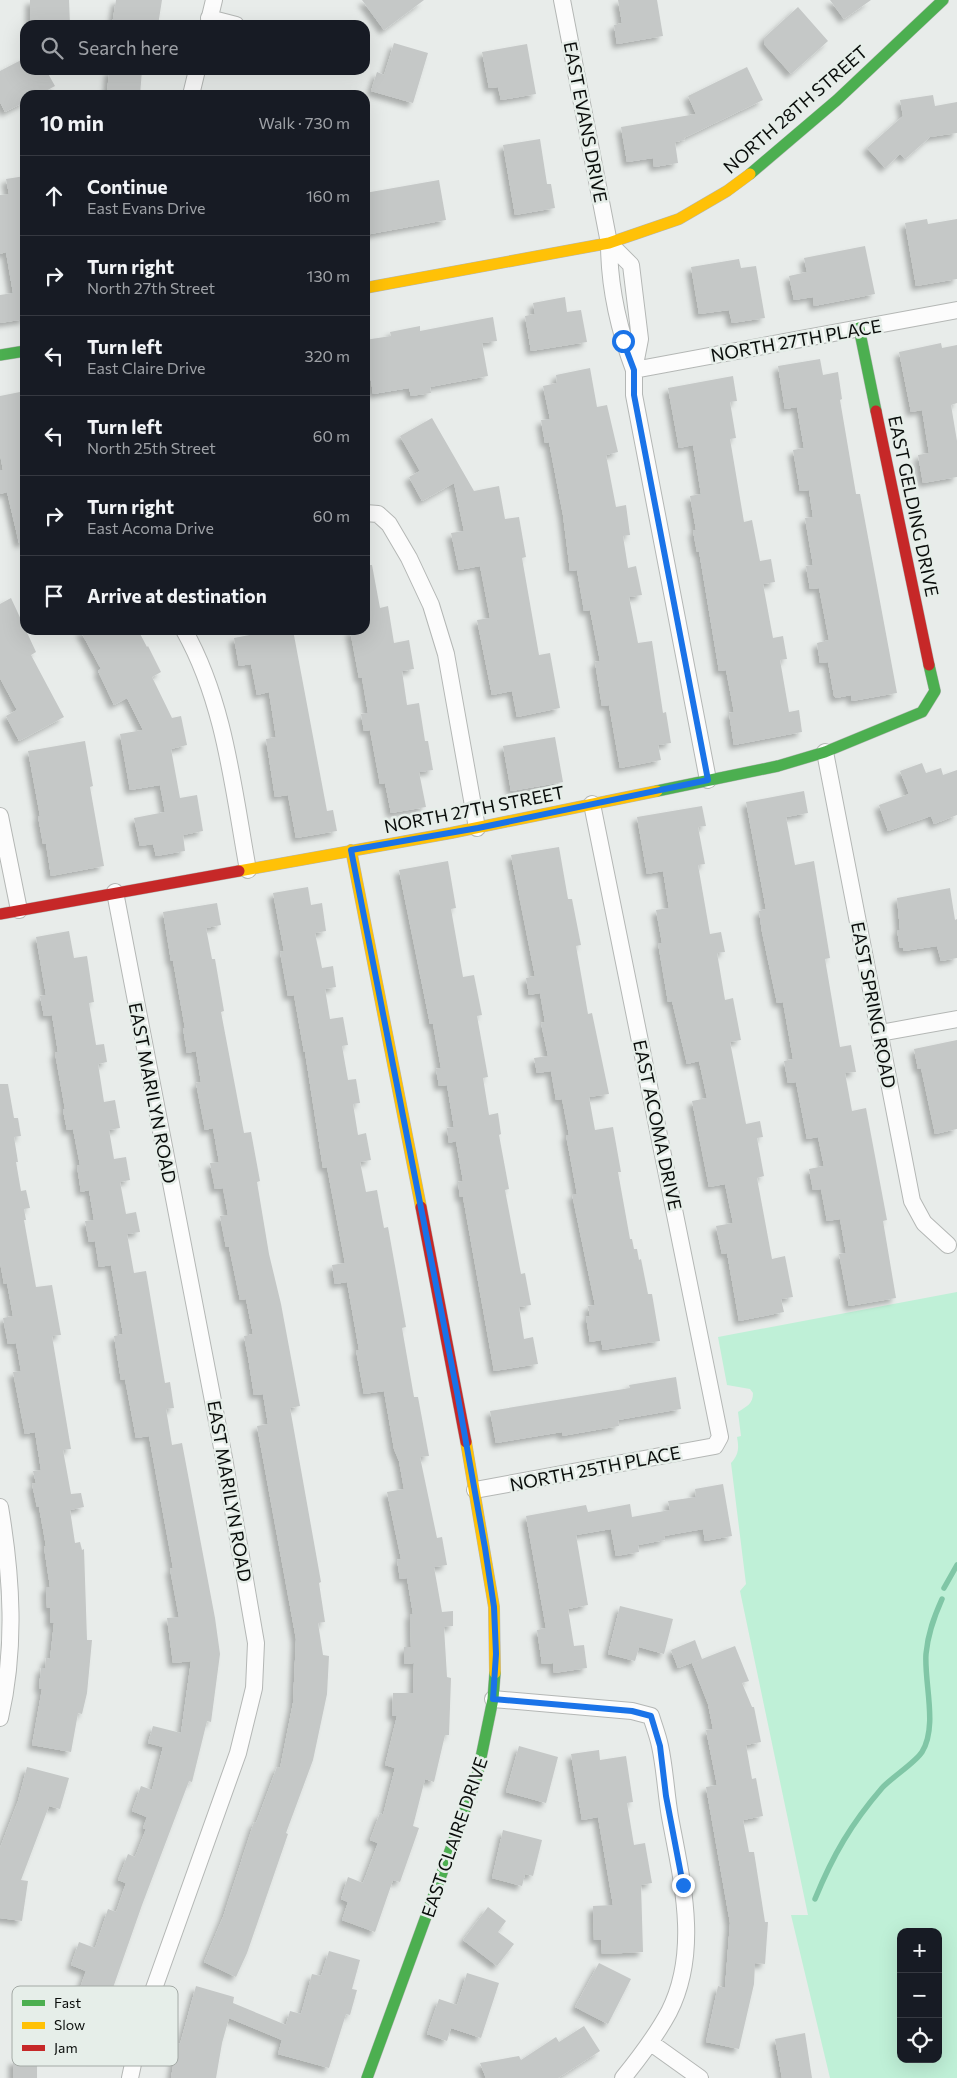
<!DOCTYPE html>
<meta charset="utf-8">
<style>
:root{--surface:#171b24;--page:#242831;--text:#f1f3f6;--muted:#9ea1a6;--line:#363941}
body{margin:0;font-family:Commissioner,sans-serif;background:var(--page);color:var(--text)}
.controls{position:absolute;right:15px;bottom:15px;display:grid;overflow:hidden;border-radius:10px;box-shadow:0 5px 20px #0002}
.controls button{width:45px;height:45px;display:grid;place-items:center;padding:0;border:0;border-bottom:1px solid var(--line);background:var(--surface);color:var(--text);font:25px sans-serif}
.stop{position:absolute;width:15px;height:15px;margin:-11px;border:4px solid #1a73e8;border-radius:50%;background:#fff}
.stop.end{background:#1a73e8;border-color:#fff;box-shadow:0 1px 5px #0008}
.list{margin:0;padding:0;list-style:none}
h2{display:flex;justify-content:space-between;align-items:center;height:65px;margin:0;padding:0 20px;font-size:21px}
h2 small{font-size:16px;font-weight:400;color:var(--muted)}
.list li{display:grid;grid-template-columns:32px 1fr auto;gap:15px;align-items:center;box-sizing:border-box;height:80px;padding:0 20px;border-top:1px solid var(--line)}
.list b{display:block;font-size:19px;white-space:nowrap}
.list p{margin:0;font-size:16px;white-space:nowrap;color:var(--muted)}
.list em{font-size:16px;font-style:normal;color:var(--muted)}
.icon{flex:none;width:28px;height:28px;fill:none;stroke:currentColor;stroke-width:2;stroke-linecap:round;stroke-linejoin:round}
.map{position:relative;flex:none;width:957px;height:2078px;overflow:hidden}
.search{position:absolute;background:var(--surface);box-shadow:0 5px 20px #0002;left:20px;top:20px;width:350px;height:55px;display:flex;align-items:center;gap:12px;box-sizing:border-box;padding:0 18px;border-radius:15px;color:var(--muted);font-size:19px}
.panel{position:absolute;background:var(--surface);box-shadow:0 5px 20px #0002;left:20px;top:90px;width:350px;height:545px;border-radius:15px}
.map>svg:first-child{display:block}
.green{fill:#bff0d7;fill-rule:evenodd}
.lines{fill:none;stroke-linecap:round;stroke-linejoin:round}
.stream{stroke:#80c6a6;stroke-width:5.5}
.building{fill:#c5c8c7;filter:url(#shadow)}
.street-casing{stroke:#b4b7b5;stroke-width:18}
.fast-casing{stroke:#b4b7b5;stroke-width:12}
.slow-casing{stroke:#b4b7b5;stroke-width:12}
.jam-casing{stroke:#b4b7b5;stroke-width:12}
.street{stroke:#fcfcfc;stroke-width:16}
.fast{stroke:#4caf50;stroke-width:11}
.slow{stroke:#ffc107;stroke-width:11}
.jam{stroke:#c62828;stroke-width:11}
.route{stroke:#1a73e8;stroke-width:6}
.labels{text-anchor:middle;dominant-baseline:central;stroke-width:5;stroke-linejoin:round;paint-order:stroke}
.street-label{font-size:18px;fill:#0a0d0b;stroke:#e6eee9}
.key{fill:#e6eee9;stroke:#a4aaa6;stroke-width:1}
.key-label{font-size:14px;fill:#0a0d0b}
</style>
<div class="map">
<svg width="957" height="2078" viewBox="0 0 957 2078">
<defs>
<filter id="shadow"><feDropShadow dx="-4.5" dy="4.5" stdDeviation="2.5" flood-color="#0004"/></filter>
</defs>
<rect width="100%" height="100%" fill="#e8ecea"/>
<path class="green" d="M957,1292V2078H830L791,1915H808L740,1591L746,1584L731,1463C739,1454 739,1448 737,1437L741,1436L738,1412C747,1406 753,1404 753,1393L750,1389L727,1385L718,1337ZM901,1932H938V2059H901Z"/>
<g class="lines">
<path class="stream" d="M944,1588L957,1565
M815,1899C833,1855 851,1824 882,1788C892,1777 915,1763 922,1752C938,1726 924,1683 926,1654C928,1633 934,1617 942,1599"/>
</g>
<path class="building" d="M30,0H69L70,25H30Z
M116,0H162L158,25H112Z
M362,0H424L384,30Z
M618,0H657L663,36L617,44L614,25L622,23Z
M830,0H871L844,19Z
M798,7L828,41L791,74L764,44V38Z
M394,43L428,53L413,103L371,91L377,72L384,75Z
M527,44L536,94L501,100L498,87L489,88L482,52Z
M25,58V70H46L55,86L38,95H25V102L5,112L0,102V71Z
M747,67L763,100L684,138L685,140L675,142L678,163L654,167L653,158L627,162L621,127L696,114L688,96Z
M109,70H142L140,95H107Z
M933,95L935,106L957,102V133L930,137L905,159L900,154L885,168L867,148L903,116L900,100Z
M540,139L547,184H551L555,208L515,215L503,145Z
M25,176V319L0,323V295L13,293L6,252L0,254V195L9,194L6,179Z
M439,180L446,220L365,235V193Z
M927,219L928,224L957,219V279L916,286L905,223Z
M865,246L875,294L814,306L813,297L794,300L789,276L807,272L804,258Z
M739,259L741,268L756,266L765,318L732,323L729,310L699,314L691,267Z
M565,297L567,312L581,310L587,342L531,351L525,316L535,314L533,303Z
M493,317L497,341L482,343L488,376L430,387L431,393L411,396L409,388L373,394L371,380L365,381V340L391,336L390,332L420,326V331Z
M941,343L942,348L957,345V403L951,405L957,441V477L923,483L918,455L929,453L922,410L911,412L899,352Z
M820,359L823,375L838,372L842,399L840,400L856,494H860L897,693L852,701L851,695L836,698L834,696L828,662L820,663L817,643L829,640L819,588L810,589L806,566L813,565L805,518L813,517L809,490L800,491L793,450L804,448L797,407L785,409L778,366Z
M590,368L597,407L607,405L618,452L606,455L616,507L626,505L630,535L623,536L628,568L636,566L642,595L629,597L638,643L652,641L663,713L666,712L671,743L658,745L661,760L620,768L609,705L602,706L595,662L600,661L590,610L584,611L577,570L570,571L563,515L549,442L545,443L541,420L550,419L543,386L557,383L556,375Z
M733,376L737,401L730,402L736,438L730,439L744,522L752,520L760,561L771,559L775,582L763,584L773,638L783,636L787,659L780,660L789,712L799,710L802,732L734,745L729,713L734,712L726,670L719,671L699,551L697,552L693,531L696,530L690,496L701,494L693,445L679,448L668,388Z
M25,391V542L19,543L7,492L0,494V470H3L0,454V396Z
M432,418L474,491L499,486L505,519L519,517L526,557L522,558L539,655L550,653L560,708L517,717L512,691L492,695L477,620L490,618L480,566L459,570L451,533L464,531L454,483L422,501L409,477L420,471L400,436Z
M365,565H372L380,608L388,606L394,643L409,640L414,669L402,671L407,705L419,703L425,741H428L433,770L419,772L426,807L391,813L385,783L380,784L370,730L364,731L361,714L368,713L362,678H359L350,630H365Z
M11,598L36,652L31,655L64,717L19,741L6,716L17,710L0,678V604Z
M80,630H138L147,647L148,646L161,672L152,677L172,718L181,716L187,745L171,749L180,798L197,795L203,831L183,835L185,851L156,856L153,844L140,846L134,818L165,812L160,785L130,790L120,734L143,730L127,698L114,705L98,671L101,669Z
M275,630H293L327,811L333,810L337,831L296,838L288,795L275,797L266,739L276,737L269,692L257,695L251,664L239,666L234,638Z
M555,737L563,782L511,791L503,746Z
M85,741L93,786L90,787L104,866L51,876L46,844H43L38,816H40L28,751Z
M922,763L926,773L941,768L943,775L957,770V815L934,824L931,816L888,831L879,805L909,794L900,771Z
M804,791L808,813L786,817L795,865L814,861L830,958L825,959L840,1047L851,1045L856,1072L845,1073L852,1111L866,1108L887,1220L883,1221L896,1298L849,1306L839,1254L846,1253L840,1219L827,1221L821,1189L813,1190L809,1169L824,1166L818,1137L807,1139L796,1082L788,1083L784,1061L793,1059L783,1002L777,1003L762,932L759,911L766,909L746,802Z
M702,806L706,826L698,827L705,864L698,865L710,934L721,932L725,952L717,953L725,1000L733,998L741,1040L730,1042L746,1124L760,1121L763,1137L757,1138L764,1176L757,1178L772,1259L785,1256L793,1297L781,1299L784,1312L739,1321L727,1253L722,1254L716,1226L733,1223L725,1184L709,1187L692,1101L707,1098L699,1061L687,1064L672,1001L668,1002L658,943H662L656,910L669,908L663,871L647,874L637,817Z
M559,847L568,899H572L581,945L576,946L588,1014L592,1013L609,1094L589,1097L595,1130L613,1127L621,1172H618L630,1239H632L634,1249H637L639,1260L641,1259L648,1294H652L660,1341L603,1350L601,1340L590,1342L586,1317L590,1316L588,1306L595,1305L572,1194H577L566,1135H569L562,1099L556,1100L551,1071L537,1073L534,1058L548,1056L541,1023L545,1022L540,993L529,995L526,978L535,976L511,855Z
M448,861L456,908L451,909L463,977L474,975L482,1015L477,1016L488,1077L483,1078L489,1115L498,1113L501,1134L499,1135L509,1189L505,1190L521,1274L525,1273L531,1305L519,1307L524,1339L533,1337L538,1364L494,1371L463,1197H460L458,1182L463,1181L456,1141L449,1143L447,1128L454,1127L447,1085L439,1086L436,1069L441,1068L433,1024H430L399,870Z
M308,887L311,905L322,903L326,931L315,933L322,968L333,966L336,987L325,989L330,1019L343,1017L348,1045L342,1046L348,1080L356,1079L360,1103L353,1104L358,1135L366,1133L371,1160L360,1162L366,1192L377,1190L384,1228L388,1227L406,1327L402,1328L414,1397H418L429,1456L420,1457L437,1538L442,1537L447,1565L434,1567L442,1612L453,1611V1626L444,1627L447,1677L451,1678L449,1735H445L434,1782L425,1779L413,1826L419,1828L400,1882L393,1880L375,1932L342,1920L348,1902L341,1899L348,1877L363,1883L378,1843L370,1840L380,1813L383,1815L395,1768L385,1765L397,1716H392L393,1693H413L414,1663L404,1664V1647H411L410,1614H413L407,1578L400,1579L397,1560L401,1559L387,1492L404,1489L399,1461L394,1449L384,1391L364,1394L356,1350H359L347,1282L335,1284L332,1265L345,1263L327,1167L323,1168L305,1052H304L294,995L288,996L280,952L284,951L273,893Z
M950,888L955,920L957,919V958L941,961L937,946L904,951L903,948H900L897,930H900L897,898Z
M217,903L221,925L206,928L212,959H215L224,1011L221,1012L244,1133L251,1132L260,1181L257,1182L269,1254L281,1304L300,1406L290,1408L321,1582L319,1583L325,1622L318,1623L323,1655L329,1656L327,1694L313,1760L286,1833L288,1834L247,1953L236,1977L204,1962L223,1917L254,1822L256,1823L277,1767L280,1768L293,1703L296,1639L257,1426L268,1424L263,1394L254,1395L248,1357L244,1336L253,1334L246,1299L240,1300L229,1247H226L220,1216L228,1215L223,1188L215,1189L210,1163L219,1162L213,1128L205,1130L196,1083L201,1082L196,1051L187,1053L183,1028H185L173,961H171L163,912Z
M69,931L74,958L87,956L94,1002L89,1003L96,1045L104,1044L107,1062L98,1064L104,1102L115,1100L120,1128L109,1130L114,1159L126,1157L130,1180L120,1182L126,1214L136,1212L140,1232L127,1234L134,1273L146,1271L165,1383L170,1382L174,1408L166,1409L172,1445L182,1443L215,1618L220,1654L211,1722L207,1721L192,1782L189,1781L142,1905L101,2022L104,2023L94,2057L59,2047L65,2026L30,2013L39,1989L75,2002L86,1971L71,1965L79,1942L95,1948L108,1909L116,1912L126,1883L118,1880L128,1854L135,1857L146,1829L143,1828L147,1817L132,1811L141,1786L152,1790L163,1747L148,1743L153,1726L181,1733L191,1661L173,1663L167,1618L179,1617L170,1569L173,1568L149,1436L136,1438L125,1379L121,1380L114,1336L123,1334L111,1265L99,1267L95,1241L89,1242L85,1221L94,1220L89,1190L81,1192L77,1166L80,1165L73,1129L67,1130L63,1110L65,1109L55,1053L58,1052L52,1015L44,1016L40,996L46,995L36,937Z
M957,1040V1129L935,1134L921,1068L918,1069L914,1049Z
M0,1084H8L14,1118H18L21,1136L14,1137L18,1162H16L21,1191L26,1190L30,1208L24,1209L26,1220H24L36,1287L52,1285L61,1335L52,1336L71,1449L63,1450L71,1494L81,1493L84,1507L70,1510L75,1543L80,1542L82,1550L84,1549L87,1640H92L87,1693L82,1714L78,1713L71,1752L32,1745L42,1689L39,1688L41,1668H45L46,1658L50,1659L54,1623H50V1608H47L46,1587H50L44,1547L46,1546L39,1507H37L32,1484L36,1483L33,1471L41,1470L35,1432L25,1434L13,1372L21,1371L16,1343L8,1344L3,1318L13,1316L7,1283L4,1284L0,1262Z
M676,1377L681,1409L618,1420L619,1426L562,1436V1432L496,1443L490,1411L630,1388L629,1385Z
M723,1484L732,1536L705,1541L703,1529L664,1536L665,1540L638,1545L639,1552L616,1556L611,1529L576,1535L588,1605L568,1609L574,1646L584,1645L587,1668L554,1673L553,1663L542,1664L537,1630L546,1628L526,1516L586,1505L588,1512L630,1504L632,1517L670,1510L668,1501L696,1497L695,1489Z
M620,1606L673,1619L664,1654L639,1647L635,1661L608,1654Z
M695,1640L702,1659L678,1668L671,1650Z
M735,1646L749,1681L742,1683L752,1707H754L761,1742L746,1745L752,1779L756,1778L763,1816L743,1820L749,1852H754L765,1922H768L765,1964L755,1963L754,1984L739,2049L706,2042L718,1986L725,1988L730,1923L706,1787L717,1785L706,1730L713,1729L708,1704L692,1663Z
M519,1746L558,1757L546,1803L506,1792Z
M599,1750L600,1760L626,1756L633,1802L627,1803L634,1845L645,1843L652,1883L641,1885L643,1952L602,1954L601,1940H594L593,1906L613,1905L598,1817L582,1820L571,1754Z
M27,1767L69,1778L60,1809L49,1806L21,1880L28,1881L22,1921L0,1918V1848L18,1801Z
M503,1830L542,1840L533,1876L525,1874L522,1886L492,1878Z
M488,1907L506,1921L498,1932L514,1944L497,1966L463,1940Z
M329,1951L360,1960L352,1989L357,1990L350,2015L346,2014L329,2068L278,2054L282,2040L229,2018L222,2043L216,2078H171L177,2043L180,2044L196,1986L234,1997L233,2003L286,2025L290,2011L301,2014L312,1974L321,1976Z
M599,1963L631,1979L608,2024L575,2007Z
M467,1973L499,1983L481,2038L451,2028L447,2041L427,2034L439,1999L457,2005Z
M584,2026L600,2051L558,2078H486L480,2063L519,2056L521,2060L556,2037L559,2042Z
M805,2033L812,2078H782L775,2039Z
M13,2060H37V2078H13Z"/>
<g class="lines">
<g class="street-casing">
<path id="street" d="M562,0L609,243C609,286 619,330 634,370
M209,18L236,25
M208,25L214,0
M191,95L197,70
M609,243L631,265L640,339L634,370V395L708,780
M634,370L957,310
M365,513L378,514L389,524L409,558L431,605L446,654L477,828
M184,630C225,703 233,788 248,870
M825,752L912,1201L924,1223L948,1245
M0,816L19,910
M115,892L224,1458L256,1643L254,1688L238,1753L142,2022L130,2078
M880,1033L957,1019
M475,1490L715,1446L720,1437L592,804
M0,1507C12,1578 16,1648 0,1718
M493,1699L632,1711L651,1716C654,1726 658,1736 660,1746C665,1769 666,1794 670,1817C682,1881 700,1951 669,2012C656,2036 640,2057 623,2078
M651,2043L700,2078"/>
</g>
<g class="fast-casing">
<path id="fast" d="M750,174L837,100L943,0
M859,328L876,411
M0,355L25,351
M657,791L778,766L825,752L922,712L935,691L929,665
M367,2078L477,1777L493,1699L495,1673"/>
</g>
<g class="slow-casing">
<path id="slow" d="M365,288L609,243L679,219L727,191L750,174
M351,850L421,1207
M239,871L451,833L657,791
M466,1442L494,1607L495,1673"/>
</g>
<g class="jam-casing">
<path id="jam" d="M876,411L929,665
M0,914L239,871
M421,1207L466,1442"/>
</g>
<use href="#street" class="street"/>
<use href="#fast" class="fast"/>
<use href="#slow" class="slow"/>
<use href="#jam" class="jam"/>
</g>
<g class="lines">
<path class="route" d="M623,341L634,370V395L708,780L478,828L351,850L457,1392L485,1548L494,1607L496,1654L493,1699L632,1711L651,1716L660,1746L666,1796L683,1885"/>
</g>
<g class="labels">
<g class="street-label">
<text transform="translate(795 109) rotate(-41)">NORTH 28TH STREET</text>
<text transform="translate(586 122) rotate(79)">EAST EVANS DRIVE</text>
<text transform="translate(796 340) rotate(-10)">NORTH 27TH PLACE</text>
<text transform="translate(914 506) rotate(78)">EAST GELDING DRIVE</text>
<text transform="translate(474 809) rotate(-11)">NORTH 27TH STREET</text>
<text transform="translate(874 1005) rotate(79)">EAST SPRING ROAD</text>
<text transform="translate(153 1093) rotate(79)">EAST MARILYN ROAD</text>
<text transform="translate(658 1125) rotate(78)">EAST ACOMA DRIVE</text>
<text transform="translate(595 1468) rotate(-11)">NORTH 25TH PLACE</text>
<text transform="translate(230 1491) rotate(80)">EAST MARILYN ROAD</text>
<text transform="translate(454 1837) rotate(-71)">EAST CLAIRE DRIVE</text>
</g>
</g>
<rect x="12" y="1986" width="166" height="80" rx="8" class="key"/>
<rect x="22" y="2000" width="23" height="6" fill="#4caf50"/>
<rect x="22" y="2022" width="23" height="7" fill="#ffc107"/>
<rect x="22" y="2045" width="23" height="6" fill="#c62828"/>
<g class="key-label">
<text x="54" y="2008">Fast</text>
<text x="54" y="2030">Slow</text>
<text x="54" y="2053">Jam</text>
</g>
</svg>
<div class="controls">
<button>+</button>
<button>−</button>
<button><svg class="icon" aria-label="locate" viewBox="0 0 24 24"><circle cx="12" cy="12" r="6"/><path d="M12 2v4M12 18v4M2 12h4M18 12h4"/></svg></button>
</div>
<div class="stop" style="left:623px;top:341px"></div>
<div class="stop end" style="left:683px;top:1885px"></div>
<div class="search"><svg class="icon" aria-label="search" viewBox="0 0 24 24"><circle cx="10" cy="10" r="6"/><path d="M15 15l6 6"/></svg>Search here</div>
<section class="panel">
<h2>10 min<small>Walk · 730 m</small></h2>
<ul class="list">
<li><svg class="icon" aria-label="ahead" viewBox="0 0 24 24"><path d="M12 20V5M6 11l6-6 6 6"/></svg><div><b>Continue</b><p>East Evans Drive</p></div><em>160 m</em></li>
<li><svg class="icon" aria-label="right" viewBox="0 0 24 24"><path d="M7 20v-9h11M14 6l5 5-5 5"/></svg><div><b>Turn right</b><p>North 27th Street</p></div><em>130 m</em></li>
<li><svg class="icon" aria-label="left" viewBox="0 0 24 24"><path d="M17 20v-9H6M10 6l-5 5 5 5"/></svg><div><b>Turn left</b><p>East Claire Drive</p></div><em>320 m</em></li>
<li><svg class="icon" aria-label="left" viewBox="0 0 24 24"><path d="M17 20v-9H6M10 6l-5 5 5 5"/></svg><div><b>Turn left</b><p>North 25th Street</p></div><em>60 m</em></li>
<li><svg class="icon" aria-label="right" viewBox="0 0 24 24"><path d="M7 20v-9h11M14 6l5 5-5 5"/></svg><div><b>Turn right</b><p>East Acoma Drive</p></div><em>60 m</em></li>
<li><svg class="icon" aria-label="arrive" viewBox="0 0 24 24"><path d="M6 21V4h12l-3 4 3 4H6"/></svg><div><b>Arrive at destination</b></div></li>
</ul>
</section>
</div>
